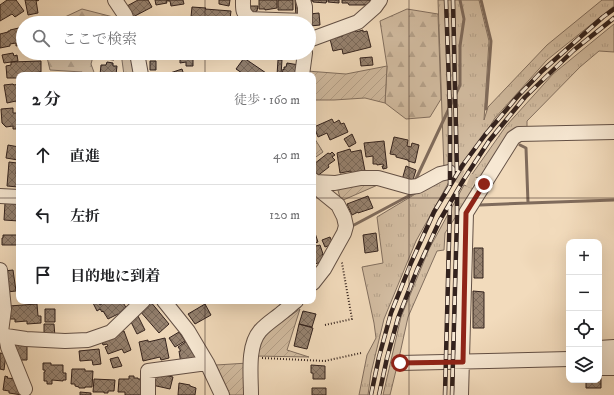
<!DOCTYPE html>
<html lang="ja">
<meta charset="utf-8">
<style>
:root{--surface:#fff;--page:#f6f6f6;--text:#202124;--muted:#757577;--line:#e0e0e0}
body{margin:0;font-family:"IM FELL DW Pica","Noto Serif JP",serif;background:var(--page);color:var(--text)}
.controls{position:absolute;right:12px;bottom:12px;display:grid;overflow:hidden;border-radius:8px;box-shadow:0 4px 16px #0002}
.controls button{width:36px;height:36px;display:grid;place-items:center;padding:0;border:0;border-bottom:1px solid var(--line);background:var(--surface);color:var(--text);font:20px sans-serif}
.stop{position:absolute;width:12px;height:12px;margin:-9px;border:3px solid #8f2418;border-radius:50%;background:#fff}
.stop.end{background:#8f2418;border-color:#fff;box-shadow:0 1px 4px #0008}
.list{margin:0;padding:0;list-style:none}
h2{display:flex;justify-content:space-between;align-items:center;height:52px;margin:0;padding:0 16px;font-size:17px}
h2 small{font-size:13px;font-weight:400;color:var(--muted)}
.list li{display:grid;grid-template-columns:26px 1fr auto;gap:12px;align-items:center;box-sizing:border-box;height:60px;padding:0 16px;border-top:1px solid var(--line)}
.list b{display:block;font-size:15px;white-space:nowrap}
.list em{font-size:13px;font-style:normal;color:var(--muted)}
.icon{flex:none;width:22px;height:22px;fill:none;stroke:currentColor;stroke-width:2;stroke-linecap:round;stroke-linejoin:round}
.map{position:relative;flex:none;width:614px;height:395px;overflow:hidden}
.search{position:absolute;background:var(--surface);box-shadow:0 4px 16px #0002;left:16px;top:16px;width:300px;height:44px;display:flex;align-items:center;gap:10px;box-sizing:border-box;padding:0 14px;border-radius:22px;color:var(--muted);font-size:15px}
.panel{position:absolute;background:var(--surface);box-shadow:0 4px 16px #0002;left:16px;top:72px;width:300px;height:232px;border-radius:8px}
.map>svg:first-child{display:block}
.grass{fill:url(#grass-tufts);stroke:#826f5f}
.forest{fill:url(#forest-firs);stroke:#826f5f}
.garden{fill:url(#garden-furrows);stroke:#826f5f}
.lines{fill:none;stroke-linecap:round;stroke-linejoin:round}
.stream{stroke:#7f6b5c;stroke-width:3}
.building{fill:url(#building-cross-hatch);stroke:#33221d}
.minor-tunnel{stroke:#ccb69c;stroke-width:14;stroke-dasharray:14 7;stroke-linecap:butt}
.minor-casing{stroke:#635045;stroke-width:16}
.path{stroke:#33221d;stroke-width:2;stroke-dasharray:1 2;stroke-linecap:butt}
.minor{stroke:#f7e8d3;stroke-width:14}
.rail-casing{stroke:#33221d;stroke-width:4.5}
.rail{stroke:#f7e8d3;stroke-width:3;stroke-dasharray:9;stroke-linecap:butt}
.route{stroke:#8f2418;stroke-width:5}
.grid{fill:none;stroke:#33221d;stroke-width:1;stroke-opacity:0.55}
</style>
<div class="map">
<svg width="614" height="395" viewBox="0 0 614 395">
<defs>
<pattern id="grass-tufts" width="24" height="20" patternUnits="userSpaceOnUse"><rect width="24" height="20" fill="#d2bca1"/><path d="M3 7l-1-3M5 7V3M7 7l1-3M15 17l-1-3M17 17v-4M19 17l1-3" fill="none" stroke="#b5a18a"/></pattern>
<pattern id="forest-firs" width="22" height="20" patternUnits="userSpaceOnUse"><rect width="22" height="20" fill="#d2bca1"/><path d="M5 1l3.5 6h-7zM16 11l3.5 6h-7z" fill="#b5a18a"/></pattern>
<pattern id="garden-furrows" width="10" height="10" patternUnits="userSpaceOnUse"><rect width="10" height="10" fill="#d2bca1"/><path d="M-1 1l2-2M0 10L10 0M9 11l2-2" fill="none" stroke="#b5a18a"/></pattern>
<pattern id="building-cross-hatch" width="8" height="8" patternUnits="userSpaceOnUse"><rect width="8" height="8" fill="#968270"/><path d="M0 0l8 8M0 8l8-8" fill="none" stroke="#7b6a5b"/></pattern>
</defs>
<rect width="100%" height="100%" fill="#f2dbbc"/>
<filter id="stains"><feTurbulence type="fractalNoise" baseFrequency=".005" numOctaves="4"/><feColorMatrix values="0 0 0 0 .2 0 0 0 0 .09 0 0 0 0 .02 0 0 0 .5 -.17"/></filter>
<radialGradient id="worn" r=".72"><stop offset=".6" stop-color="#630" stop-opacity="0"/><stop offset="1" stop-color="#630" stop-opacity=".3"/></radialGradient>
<path class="grass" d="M438,0H479L489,41L484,120L488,107L547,45L602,0H614V6L547,60L495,118L461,172L454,167L444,170Z
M614,24V52L599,51L580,67L527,121V130L484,178L470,177L506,126L553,74Z
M442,178L450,180L416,241L384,319L371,373L368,395H359L367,355L376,338L374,323L362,267L383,263L377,217Z
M464,185L474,189L445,233L444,250L437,251L408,317L399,358L390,395H383L401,317L429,249Z"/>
<path class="forest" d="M82,9L121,19L122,23H52Z
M407,9L438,14L441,99L430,117L406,119L385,103L387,66L380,21Z
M46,53H94L91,64L95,75H83L82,72L50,70Z
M121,53H131L135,75H124Z"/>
<path class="garden" d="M387,66L385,103L365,98L334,100H313V75H307V71L346,74Z
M313,136L323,152L313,159Z
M359,181L380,184L341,201L337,187Z
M300,309L287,350L309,357L254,356L265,333Z
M248,363V395H230L216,365Z"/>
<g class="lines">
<path class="stream" d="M481,0L491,41L486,109
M520,145L526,148L528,203L614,200
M415,181L460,85V46L464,19L460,0
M480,205L528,203
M354,225L416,192"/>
</g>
<path class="building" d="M7,0H16L24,11L15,17L12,14L0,21V5Z
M25,0H39L37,1L36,0L38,13L28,15Z
M138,0H148L152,7L133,17L127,6Z
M155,0H183L184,4L171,6L170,1H166L167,3L156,5Z
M219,0H230L229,6L219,4Z
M259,0H277V8L265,10V9H259Z
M278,0H293V10H278Z
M295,0H299L301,17H296Z
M307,0H327L326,3L313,2V1H307Z
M328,0H339V3L328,2Z
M342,0H370V5H349L348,3H342Z
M249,6H258L257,11H256V13H252V11H249Z
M192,7L206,8L205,9L231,11L230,19H229V23H205L206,18L191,17Z
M319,13L320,25L310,26L309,14Z
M170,19H179L180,23H170Z
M23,27V45L16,46V43L10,44V46L0,48V34L8,32V31H10V30Z
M363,30V32L367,31L371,47L343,54L342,49L333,51L330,39L343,36V34L355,31L356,32Z
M13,53L14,56L17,55L18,61L4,63L2,55Z
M105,53H115L114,60L105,59Z
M180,53H193V66H186V62L180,63Z
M372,57L373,65L361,66L360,58Z
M244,58L269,75H245L236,69Z
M278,60H282L281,75H277Z
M41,61V72L27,73V75H19V78H7L6,66L11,65V62Z
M150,61H156V70H150Z
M107,62L113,63V66H117L116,75H100L101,65H106Z
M287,63L299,65L298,75H282L283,69L284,70V67H286Z
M182,69L184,75H167V74Z
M13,84L14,85L19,84V105H17L16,101L7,103L4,85Z
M13,108V113H19V129H13V126L6,127L2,123L1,109Z
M332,119L334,123L339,120L341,124L344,123L348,132L330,140L327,133L318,137L314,127Z
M352,134L356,143L349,147L344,139Z
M394,137L408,140L407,146L411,147L412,143L419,145L415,163L408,161V160L396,157V155L390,154Z
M384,141L387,168L383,169L382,166H384L383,164L377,165V164H373V156L366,157L364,143Z
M8,145L19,147L18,160L6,158Z
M350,149L351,152L361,150L365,171L351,173V171L340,173L337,153Z
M332,152L335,155L332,157L335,160L328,165L329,167L316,177L313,173V166L314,165V164L328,153L330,154Z
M9,162L17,163L16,174H19V185H18V187L7,186Z
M406,166L416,170L412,183L402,180Z
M368,196L373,208L358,213V212L352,215L347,204Z
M5,203L17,204V205H19V221L4,220Z
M315,233L318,242L315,243L316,246L320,245L323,254L322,255L324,261L315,264L316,269L313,271V234Z
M376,233L378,251L365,253L363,235Z
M3,235H19V245H2V238H3Z
M330,237L333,244L325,247L322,240Z
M474,248H483V278H474Z
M13,270L16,291L7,292L4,271Z
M473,291L484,292V328H473Z
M96,301H98L100,305L105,302L104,301H122L127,309L119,316L118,314L108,319L103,311L102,312L100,309L97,311L93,303Z
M150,301L169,324L159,333L139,310Z
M37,304L38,316H41V323L27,324V321L15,322V319H10L9,306Z
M205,304L211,315L195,324L188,314Z
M45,309H55V322H45Z
M303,311L316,314L312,327L299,324Z
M138,316L145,330L137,334L130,320Z
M44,324H54L55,337H44Z
M299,324L313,328L307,349L294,346Z
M124,331L131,350L124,353L122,349L108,354L105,347L108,346L107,344L103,345L102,342L106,338Z
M179,332L185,341L175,347L169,338Z
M165,338L169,358L161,360L160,357L143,361L139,342L148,340V342Z
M187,341L198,360L181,364L179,351H181L178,347Z
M10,342H27V360H19V355H13Z
M99,349L101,364L93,365L92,360L80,361L79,351Z
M0,353L6,354L4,370L0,369Z
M118,357L122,366L113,368L110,359Z
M43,363H51V365H63V373H66V380H63V381L52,380V384H47V381H44V372H45V370H43Z
M311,365L325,366V379H313V373H311Z
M72,369H85V371H93L92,387H85V388H79V387L75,386V384H71Z
M155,373L173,377L170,389L152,385Z
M5,376L8,377L7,378L17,379L22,395L9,393V391L3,390Z
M129,376H134V378H138V379H143V395H125V392H118L119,379H129Z
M599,376H601V388H586V380H599Z
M94,379L115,380L114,391H108V393H104V392H93Z
M179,383L190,385V386L196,388L195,395H178Z
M312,388H326V395H312Z
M80,392L91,393V395H80Z"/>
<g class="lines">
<path class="minor-tunnel" d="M449,172L474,182"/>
<g class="minor-casing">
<path id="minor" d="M115,0L125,15L128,23
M243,0C243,10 242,12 250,19L304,21
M303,0L305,7V23
M309,40L358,22L375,7L380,0
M137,53L141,75
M302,75L305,53
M313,180L322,192L338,205L344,217L346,226L344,233L324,269L313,283
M314,182L335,183L361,178H378L410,187L418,186L440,174L449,172
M0,196L19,197
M0,270L4,309L1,332
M164,301L188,331L207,363L222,395
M0,333L6,336L26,339L65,341L88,340L111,332L143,301
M6,336L8,347L25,389
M599,348L614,347
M599,358H614
M400,363L569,359
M599,368H614
M148,395V371L207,363
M251,395C251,376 247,346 260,331C267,323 276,318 284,311C288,308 292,304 296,301
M461,395L466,213L513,138L519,134L614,132"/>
</g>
<path class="path" d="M325,325L352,319L342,263L341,261
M262,358L325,361L361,353"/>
<use href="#minor" class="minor"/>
<g class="rail-casing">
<path id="rail" d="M446,0L450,113V185
M453,0L457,174
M371,395L379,357L391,313L411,263L434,212L462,166L485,135L518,96L542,71L603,17L614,9
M379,395L387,358L398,318L417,270L440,220L464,179L489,141L525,97L574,50L614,18
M445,395L450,203
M452,395L457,216V192"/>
</g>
<use href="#rail" class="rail"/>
</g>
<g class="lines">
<path class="route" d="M400,363L463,362L466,213L484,184"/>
</g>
<path class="grid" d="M205,0V23M409,0V395M205,53V75M0,198H19M313,198H614M205,301V395"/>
<rect width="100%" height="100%" filter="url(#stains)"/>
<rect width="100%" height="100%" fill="url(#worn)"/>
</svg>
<div class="controls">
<button>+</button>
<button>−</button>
<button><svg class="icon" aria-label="locate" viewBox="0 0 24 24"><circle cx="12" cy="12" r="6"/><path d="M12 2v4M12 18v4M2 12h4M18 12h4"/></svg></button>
<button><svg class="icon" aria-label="layers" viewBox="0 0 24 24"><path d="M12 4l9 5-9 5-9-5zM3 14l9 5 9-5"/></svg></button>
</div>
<div class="stop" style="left:400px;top:363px"></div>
<div class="stop end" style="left:484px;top:184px"></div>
<div class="search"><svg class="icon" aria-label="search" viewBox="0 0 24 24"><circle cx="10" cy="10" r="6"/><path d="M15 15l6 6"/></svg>ここで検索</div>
<section class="panel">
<h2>2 分<small>徒歩 · 160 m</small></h2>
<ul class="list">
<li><svg class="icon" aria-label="ahead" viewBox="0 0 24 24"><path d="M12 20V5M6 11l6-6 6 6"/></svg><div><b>直進</b></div><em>40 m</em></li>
<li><svg class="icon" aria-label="left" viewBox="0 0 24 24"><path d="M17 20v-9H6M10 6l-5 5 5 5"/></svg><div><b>左折</b></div><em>120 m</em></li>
<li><svg class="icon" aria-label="arrive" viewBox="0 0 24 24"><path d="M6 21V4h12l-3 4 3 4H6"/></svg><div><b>目的地に到着</b></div></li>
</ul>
</section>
</div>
